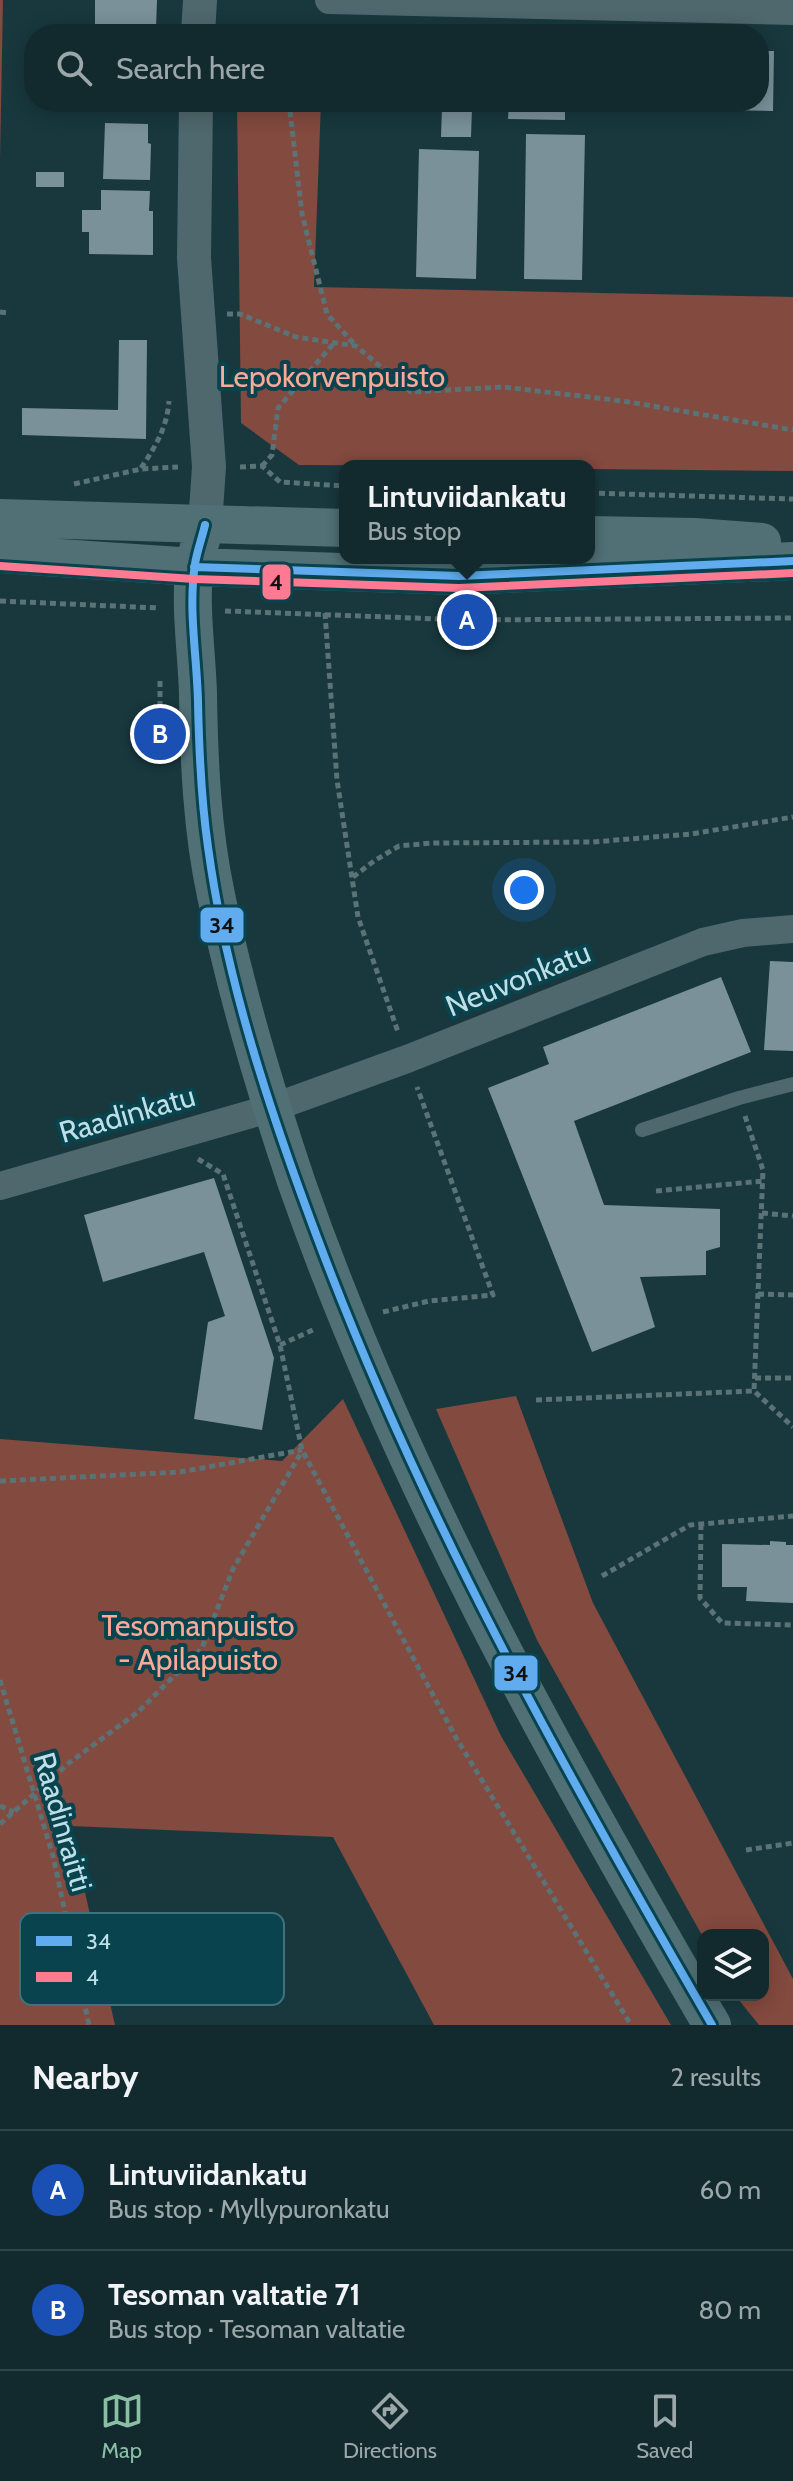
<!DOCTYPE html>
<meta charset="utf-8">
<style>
:root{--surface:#122a2e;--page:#1b3236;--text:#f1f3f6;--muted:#9ca7aa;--line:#31464a;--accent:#8abfa5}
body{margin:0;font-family:Cabin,sans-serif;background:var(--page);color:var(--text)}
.controls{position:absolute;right:24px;bottom:24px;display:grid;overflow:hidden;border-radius:16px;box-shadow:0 4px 20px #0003}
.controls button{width:72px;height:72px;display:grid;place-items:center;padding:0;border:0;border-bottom:2px solid var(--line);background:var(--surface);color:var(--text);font:40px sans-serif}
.you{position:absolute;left:524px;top:890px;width:28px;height:28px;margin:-20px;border:6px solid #fff;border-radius:50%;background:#1a73e8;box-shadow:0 0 0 12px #1a73e833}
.badge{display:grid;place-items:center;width:52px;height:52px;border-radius:50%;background:var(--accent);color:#fff;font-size:26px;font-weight:700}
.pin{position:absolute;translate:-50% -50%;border:4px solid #fff;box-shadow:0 2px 8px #0006}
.popup{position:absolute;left:339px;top:460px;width:256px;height:104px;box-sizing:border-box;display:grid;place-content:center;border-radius:16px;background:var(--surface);filter:drop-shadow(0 2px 6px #0005);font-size:26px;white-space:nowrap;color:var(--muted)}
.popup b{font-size:30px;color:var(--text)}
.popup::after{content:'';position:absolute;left:50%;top:100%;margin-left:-16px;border:16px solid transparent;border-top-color:var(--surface)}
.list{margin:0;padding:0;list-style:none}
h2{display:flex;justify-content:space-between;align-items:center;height:104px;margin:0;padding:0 32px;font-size:34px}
h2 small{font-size:26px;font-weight:400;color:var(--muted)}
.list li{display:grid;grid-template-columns:52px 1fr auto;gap:24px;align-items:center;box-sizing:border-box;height:120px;padding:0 32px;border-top:2px solid var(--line)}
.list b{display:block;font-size:30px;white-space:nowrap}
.list p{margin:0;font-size:26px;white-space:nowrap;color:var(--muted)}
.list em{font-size:26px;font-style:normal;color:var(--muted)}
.icon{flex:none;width:44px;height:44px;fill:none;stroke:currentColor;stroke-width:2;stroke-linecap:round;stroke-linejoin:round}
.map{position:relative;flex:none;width:793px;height:2025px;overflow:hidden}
.search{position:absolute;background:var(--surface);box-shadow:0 4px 20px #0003;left:24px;right:24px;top:24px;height:88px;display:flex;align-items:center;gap:20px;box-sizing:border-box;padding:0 28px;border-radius:32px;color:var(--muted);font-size:30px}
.sheet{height:344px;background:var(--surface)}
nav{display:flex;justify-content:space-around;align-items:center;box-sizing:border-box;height:112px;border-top:2px solid var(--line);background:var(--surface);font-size:22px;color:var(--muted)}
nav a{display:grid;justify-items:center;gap:4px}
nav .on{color:var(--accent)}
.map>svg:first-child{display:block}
.forest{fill:#834a3f}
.building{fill:#7a9199}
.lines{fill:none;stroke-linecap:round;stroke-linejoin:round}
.path{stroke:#5b7276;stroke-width:5;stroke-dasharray:6 4;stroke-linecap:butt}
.service{stroke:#4f686d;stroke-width:14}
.minor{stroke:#4f686d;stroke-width:28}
.tertiary{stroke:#4f686d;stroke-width:34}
.secondary{stroke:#507076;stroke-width:38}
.bus-1-casing{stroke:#08434e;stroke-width:14}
.bus-2-casing{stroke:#08434e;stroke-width:14}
.bus-1{stroke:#60acee;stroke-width:8}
.bus-2{stroke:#fe7a93;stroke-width:8}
.labels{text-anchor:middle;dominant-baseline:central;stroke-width:8;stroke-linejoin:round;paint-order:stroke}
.park-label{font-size:30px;fill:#fda997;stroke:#08434e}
.street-label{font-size:30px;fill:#bedfe7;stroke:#08434e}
.key{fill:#08434e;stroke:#3f727c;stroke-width:2}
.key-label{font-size:22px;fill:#bedfe7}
.line-badge{stroke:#08434e;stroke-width:3}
.pale-badge-label{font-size:22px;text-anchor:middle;font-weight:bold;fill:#111}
</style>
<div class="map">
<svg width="793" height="2025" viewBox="0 0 793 2025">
<rect width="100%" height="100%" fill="#18383e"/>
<path class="forest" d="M0,0H3L0,159Z
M258,25L324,28V34H251Z
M237,102H321L314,287L793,297V471L589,469V466L299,465L241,423Z
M516,1396L593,1603L793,1979V2025H759L738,1999L736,1995H763V1935L703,1937L537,1640L436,1409Z
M343,1399L501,1736L671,2025H434L333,1837L70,1826L115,2025H0V1439L282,1461Z"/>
<path class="building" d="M95,0H157L156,28H146V34H95Z
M759,51H774L773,111L607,108V102H759Z
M93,102H148L147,109L93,108Z
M509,102H565V120L508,119Z
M442,107L472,108L471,137H441Z
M105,123L148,124V143L151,144L150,180L103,179Z
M526,134L585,135L582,280L524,279Z
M419,149L479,151L476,279L416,277Z
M36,172H64V187H36Z
M101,190L150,191L149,211H153V255L89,254V232H82V210H101Z
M119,340H147L146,439L22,435V408L118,410Z
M770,961L793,962V1051L764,1050Z
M721,977L751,1052L574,1121L604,1205L720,1209V1247L706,1251V1275L640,1277L655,1327L592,1352L488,1088L549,1064L543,1047Z
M214,1178L274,1358L262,1430L194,1419L208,1322L225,1316L204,1252L103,1282L84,1215Z
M770,1541L786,1542V1545H793V1603L746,1601L747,1587H722V1544L770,1545Z"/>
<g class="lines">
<path class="path" d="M286,102L290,111L302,214L327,314L355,345
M0,312L9,313
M227,314H240L296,337L356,346L411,392L503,387L623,401L793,430
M262,466L272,455L278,408L334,343
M240,467L262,466L280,482L345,486
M141,468C156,446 167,427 169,401
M74,484L141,469L178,467
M589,493L793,499
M0,601L159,608
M225,611L467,620L793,618
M325,613L337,780L358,917L398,1032
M160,681V734
M353,877L374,861L399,846L433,843L593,842L691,834L793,817
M745,1116L763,1170L754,1391L793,1427
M198,1159L223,1174L280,1345L302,1450L455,1736L631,2025
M656,1191L763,1181
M762,1213L793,1216
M758,1294L793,1295
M383,1312L429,1301L493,1295L417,1087
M280,1345L315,1329
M755,1378H793
M536,1400L754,1391
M0,1481L180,1472L302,1450
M701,1524L700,1598L722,1623L793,1625
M602,1576L690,1525L793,1516
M0,1680L53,1856L89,2025
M0,1806L14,1812
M0,1824L69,1763L138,1712L202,1648L233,1569L302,1451
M746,1850L793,1843"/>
<path class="service" d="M642,1130L739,1098L793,1084"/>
<path class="minor" d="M329,0L793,11
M0,1186L272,1108L407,1059L703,942L743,933L793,929"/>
<path class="tertiary" d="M198,34L200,0
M196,102L194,258L209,467L205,525"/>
<path class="secondary" d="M0,518L345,528
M205,525C202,538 197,551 195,564C189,603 197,654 198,694C199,761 202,830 216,895C236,993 265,1089 297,1184C401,1481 554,1754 712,2025
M589,535L695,537L762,542
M0,554L194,567L459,576L793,561"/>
<g class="bus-1-casing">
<path id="bus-1" d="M205,525C202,538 197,551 195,564C188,610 197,656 198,702C199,750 201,799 208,847C226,980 270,1112 317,1237C420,1513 564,1770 712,2025
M194,567L459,576L793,561"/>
</g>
<g class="bus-2-casing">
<path id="bus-2" d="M0,566L194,579L459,588L793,573"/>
</g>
<use href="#bus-1" class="bus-1"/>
<use href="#bus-2" class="bus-2"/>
</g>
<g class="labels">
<g class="park-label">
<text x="332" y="376">Lepokorvenpuisto</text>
<text x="198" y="1625">Tesomanpuisto<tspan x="198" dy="34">- Apilapuisto</tspan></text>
</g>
<g class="street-label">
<text transform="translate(518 979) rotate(-22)">Neuvonkatu</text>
<text transform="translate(127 1114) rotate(-16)">Raadinkatu</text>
<text transform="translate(63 1822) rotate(74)">Raadinraitti</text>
</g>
</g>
<rect x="20" y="1913" width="264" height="92" rx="12" class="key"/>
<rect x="36" y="1936" width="36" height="10" fill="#60acee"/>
<rect x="36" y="1972" width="36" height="10" fill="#fe7a93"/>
<g class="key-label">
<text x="86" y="1949">34</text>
<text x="86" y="1985">4</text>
</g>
<g class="line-badge">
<rect x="261" y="563" width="31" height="38" rx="8" fill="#fe7a93"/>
<rect x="199" y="906" width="46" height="38" rx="8" fill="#60acee"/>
<rect x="493" y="1654" width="46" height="38" rx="8" fill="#60acee"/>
</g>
<g class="pale-badge-label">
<text x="276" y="590">4</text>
<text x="222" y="933">34</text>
<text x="516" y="1681">34</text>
</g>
</svg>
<div class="controls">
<button><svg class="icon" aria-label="layers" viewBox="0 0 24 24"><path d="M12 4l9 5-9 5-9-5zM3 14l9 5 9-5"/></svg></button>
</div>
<div class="you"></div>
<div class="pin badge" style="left:467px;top:620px;background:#1a4fb4">A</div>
<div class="popup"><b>Lintuviidankatu</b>Bus stop</div>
<div class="pin badge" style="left:160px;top:734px;background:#1a4fb4">B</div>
<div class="search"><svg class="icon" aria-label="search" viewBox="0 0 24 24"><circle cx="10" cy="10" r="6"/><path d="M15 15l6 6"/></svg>Search here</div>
</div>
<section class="sheet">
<h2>Nearby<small>2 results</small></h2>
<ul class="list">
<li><span class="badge" style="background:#1a4fb4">A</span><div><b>Lintuviidankatu</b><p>Bus stop · Myllypuronkatu</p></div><em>60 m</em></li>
<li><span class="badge" style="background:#1a4fb4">B</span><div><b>Tesoman valtatie 71</b><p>Bus stop · Tesoman valtatie</p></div><em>80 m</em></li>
</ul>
</section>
<nav>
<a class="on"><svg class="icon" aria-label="map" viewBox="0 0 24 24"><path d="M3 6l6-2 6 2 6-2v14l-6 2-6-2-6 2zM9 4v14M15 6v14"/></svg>Map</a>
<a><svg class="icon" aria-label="directions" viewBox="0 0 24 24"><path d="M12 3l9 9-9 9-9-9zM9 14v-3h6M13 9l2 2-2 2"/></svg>Directions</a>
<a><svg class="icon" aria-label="saved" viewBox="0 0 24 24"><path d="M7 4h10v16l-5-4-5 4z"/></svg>Saved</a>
</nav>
